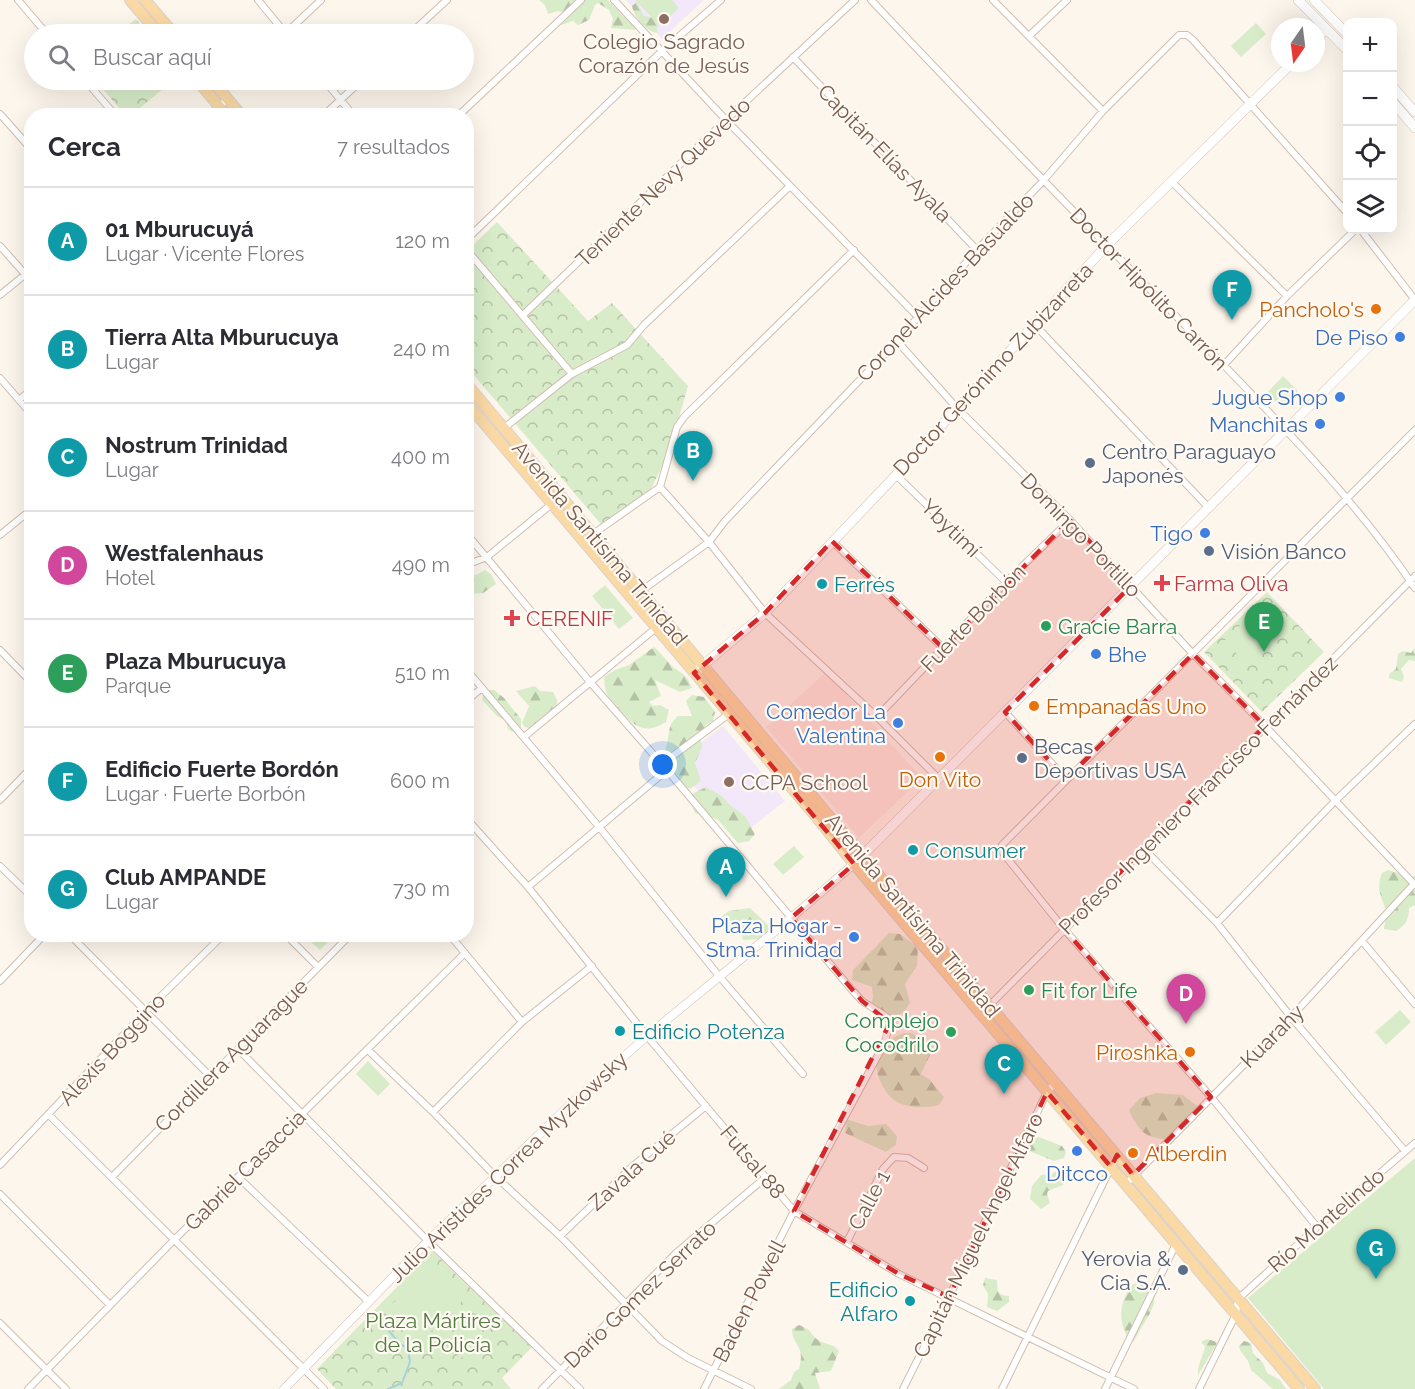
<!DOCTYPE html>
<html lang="es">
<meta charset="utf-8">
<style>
:root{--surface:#fff;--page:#f7f7f7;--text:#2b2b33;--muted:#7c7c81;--line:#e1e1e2;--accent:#b45309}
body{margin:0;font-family:Raleway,sans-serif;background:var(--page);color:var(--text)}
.controls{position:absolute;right:18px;top:18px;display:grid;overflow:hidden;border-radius:12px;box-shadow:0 6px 24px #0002}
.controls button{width:54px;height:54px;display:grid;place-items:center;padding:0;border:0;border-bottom:2px solid var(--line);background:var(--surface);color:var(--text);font:30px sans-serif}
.compass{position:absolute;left:1271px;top:18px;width:54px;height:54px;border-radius:50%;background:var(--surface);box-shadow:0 6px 24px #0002;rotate:194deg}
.you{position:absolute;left:663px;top:765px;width:21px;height:21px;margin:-15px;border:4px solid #fff;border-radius:50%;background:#1a73e8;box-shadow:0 0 0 9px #1a73e833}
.badge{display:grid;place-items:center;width:39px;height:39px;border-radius:50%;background:var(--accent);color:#fff;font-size:20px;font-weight:700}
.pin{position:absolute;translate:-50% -50px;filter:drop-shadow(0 2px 3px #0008)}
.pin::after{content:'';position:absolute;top:32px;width:21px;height:18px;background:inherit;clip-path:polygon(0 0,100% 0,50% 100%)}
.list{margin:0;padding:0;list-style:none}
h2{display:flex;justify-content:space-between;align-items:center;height:78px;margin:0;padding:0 24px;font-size:26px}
h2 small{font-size:20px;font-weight:400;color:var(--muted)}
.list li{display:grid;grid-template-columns:39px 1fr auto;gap:18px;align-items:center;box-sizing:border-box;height:108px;padding:0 24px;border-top:2px solid var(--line)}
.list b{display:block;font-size:22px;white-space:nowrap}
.list p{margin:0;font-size:20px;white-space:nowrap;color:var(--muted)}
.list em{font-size:20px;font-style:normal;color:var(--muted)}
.icon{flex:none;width:33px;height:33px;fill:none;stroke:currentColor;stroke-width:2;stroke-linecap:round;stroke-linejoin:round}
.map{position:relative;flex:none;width:1415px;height:1389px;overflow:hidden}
.search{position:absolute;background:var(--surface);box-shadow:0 6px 24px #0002;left:24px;top:24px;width:450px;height:66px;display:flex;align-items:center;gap:15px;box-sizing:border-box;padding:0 21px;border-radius:33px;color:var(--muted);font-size:22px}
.panel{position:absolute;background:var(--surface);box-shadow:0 6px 24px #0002;left:24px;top:108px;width:450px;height:834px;border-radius:24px}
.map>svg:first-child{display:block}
.commercial{fill:#fde8e0}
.education{fill:#f3e8fa}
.forest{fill:url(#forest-firs)}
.park{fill:url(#park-crowns)}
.pitch{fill:#d8ecc9}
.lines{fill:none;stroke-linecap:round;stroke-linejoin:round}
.stream{stroke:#a5d3da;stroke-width:2}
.minor-casing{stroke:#d1beb0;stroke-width:8}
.tertiary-casing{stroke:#d1beb0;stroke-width:9}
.secondary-casing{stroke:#d6c0b0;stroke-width:10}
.primary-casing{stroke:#dad1cd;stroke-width:12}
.minor{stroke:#fff;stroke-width:6}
.tertiary{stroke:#fff;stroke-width:8}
.secondary{stroke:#fff;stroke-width:9}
.primary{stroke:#fbd9a5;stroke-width:10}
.marked{fill:#d62828;fill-opacity:0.2;stroke:#d62828;stroke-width:4.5;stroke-dasharray:12 8;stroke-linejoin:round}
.education-dot{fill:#8d6e63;stroke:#fffaf3;stroke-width:2}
.food-dot{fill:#e8710a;stroke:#fffaf3;stroke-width:2}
.shop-dot{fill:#3f7fe0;stroke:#fffaf3;stroke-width:2}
.service-dot{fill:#5c6f8a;stroke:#fffaf3;stroke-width:2}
.health-dot{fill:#e0444e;stroke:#fffaf3;stroke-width:2}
.culture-dot{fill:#0f9aa8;stroke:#fffaf3;stroke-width:2}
.leisure-dot{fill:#2e9e5b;stroke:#fffaf3;stroke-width:2}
.labels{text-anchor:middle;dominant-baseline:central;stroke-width:4.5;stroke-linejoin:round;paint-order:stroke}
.education-label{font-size:21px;fill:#785e54;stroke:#fffaf3}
.street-label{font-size:21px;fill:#7a5c4d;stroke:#fffaf3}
.food-label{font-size:21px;fill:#c56008;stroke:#fffaf3;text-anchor:end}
.shop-label{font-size:21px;fill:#366cbe;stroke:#fffaf3;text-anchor:end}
.service-label{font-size:21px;fill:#4e5e75;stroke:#fffaf3;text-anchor:start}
.health-label{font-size:21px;fill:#be3a42;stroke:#fffaf3;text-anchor:start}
.culture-label{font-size:21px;fill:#0d838f;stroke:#fffaf3;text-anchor:start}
.leisure-label{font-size:21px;fill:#27864d;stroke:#fffaf3;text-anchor:start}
.park-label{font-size:21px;fill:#537a41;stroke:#fffaf3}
</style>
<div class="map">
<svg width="1415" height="1389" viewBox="0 0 1415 1389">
<defs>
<pattern id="forest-firs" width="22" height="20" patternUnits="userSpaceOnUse" patternTransform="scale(1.5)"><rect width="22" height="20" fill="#d8ecc9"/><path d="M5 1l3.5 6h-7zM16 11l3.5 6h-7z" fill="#b4c2a5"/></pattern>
<pattern id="park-crowns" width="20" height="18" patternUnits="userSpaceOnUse" patternTransform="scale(1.5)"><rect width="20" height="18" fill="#d8ecc9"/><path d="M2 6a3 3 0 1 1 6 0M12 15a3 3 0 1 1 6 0" fill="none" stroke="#b4c2a5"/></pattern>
</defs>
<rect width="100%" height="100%" fill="#fdf6ec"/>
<path class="commercial" d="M826,672L922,778L859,838L766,727Z"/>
<path class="education" d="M626,0H704L662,39Z
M723,726L785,801L738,838L674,763Z"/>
<path class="forest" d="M539,0H608L624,17L636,23L637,30L611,28L613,19L609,10L598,3L595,5L589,20L578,25L573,21L561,25L564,13L558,11L548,14L545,5Z
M637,2L644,16L653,18L658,24L657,33C645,31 634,17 632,6Z
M485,570L491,574L496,584L483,593L467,594V573L476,575Z
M654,647C661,653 666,660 672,666C682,675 686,672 692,688L680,692L655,680L661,696L649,702L653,706L660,705L669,710L666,722C645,735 635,727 621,711C609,696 605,698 604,677L615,670L629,665Z
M1415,648V661L1409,660L1401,669L1404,676L1402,682L1389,678V674L1396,669L1398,654L1403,651L1411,653Z
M535,686L540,691L553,692L557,700L558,711L534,729L525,727L522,723L529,706L516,691Z
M489,690H494L504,698L521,719V728L512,732L508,729L506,721L497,716L482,700L484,692Z
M692,695L704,697L715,712L713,721L707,724L700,732L702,747L695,763L701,781L690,789L682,785L669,772L671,759L664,753C671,738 665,727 678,716H692L686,701Z
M706,787L722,796L730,805L745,816L755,834L749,841L738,843L717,819L695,813L691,804L690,795Z
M1388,870L1398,873L1408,881L1415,875V905L1409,908C1409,919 1406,925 1396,931L1384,929C1384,924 1388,915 1386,910C1381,896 1376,888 1382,873Z
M750,908L769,926V933L762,939L743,940L741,933L724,925L722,916L729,911Z
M889,933L900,934L918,947L917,966L905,984L910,1003L904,1012L890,1019L870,1007L873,998L872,987L852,980L853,970Z
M904,1033H912L931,1044L930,1055L921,1074L930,1080L944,1097L939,1105C926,1108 910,1109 897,1102C890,1098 886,1092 882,1085C869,1061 880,1041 904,1033Z
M1156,1093L1183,1095L1202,1110L1171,1141C1143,1135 1142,1136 1129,1110L1140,1098Z
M846,1119L868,1126L886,1124L897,1136L896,1145L886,1152L845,1133Z
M1039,1137L1062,1146L1066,1152L1064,1158L1054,1161L1029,1151L1026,1140Z
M1061,1167L1067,1172L1063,1185L1048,1191L1047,1194L1050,1203L1041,1209L1030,1199L1032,1186L1041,1175L1052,1174Z
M985,1278L997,1280C998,1289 995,1295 1009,1296V1302L997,1311L987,1307L988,1294L983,1285Z
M1140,1283C1163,1290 1154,1307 1145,1322C1140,1329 1137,1337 1132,1343C1117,1325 1118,1302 1133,1284Z
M799,1325C813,1330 809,1333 818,1340C825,1345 833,1343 839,1351L831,1371L815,1373L820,1389H779L791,1380L794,1372L799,1369C806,1344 792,1346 792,1329Z
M1207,1339L1217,1342L1216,1345L1198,1375C1197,1364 1204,1356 1205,1346L1201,1342Z
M1244,1341L1251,1343L1253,1353L1263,1363L1267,1373L1280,1380L1286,1389H1273L1251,1370L1248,1361L1240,1350L1239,1346Z"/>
<path class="park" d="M136,19L149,34H116Z
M95,80H174L130,116L125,115Z
M497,222L588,321L612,303L688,386L669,452L648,495L605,529L467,367L466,252Z
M1267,592L1324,652L1262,712L1204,652Z
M432,1251L532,1347L502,1378L511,1389H336L317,1369Z"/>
<path class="pitch" d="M635,0H672L679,8L660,26Z
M1256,23L1266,34L1241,57L1231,46Z
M1283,376L1298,391L1282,408L1267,393Z
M605,585L633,618L619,629L592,596Z
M1267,599L1285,618L1243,660L1224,641Z
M794,846L804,857L783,875L773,864Z
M312,935V934L335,935L320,950L308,939Z
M1400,1010L1411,1022L1386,1045L1375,1032Z
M368,1061L390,1084L378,1096L356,1074Z
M1415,1158V1389H1324L1248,1298Z
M432,1264L465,1298L418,1344L385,1311Z
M474,1320L478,1356L458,1358L455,1321Z"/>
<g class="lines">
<path class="stream" d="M381,1321L399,1343L408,1349L410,1362L402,1383L388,1389"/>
<g class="minor-casing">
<path id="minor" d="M18,0L47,34
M258,0L286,34
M614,0L726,120L917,316
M871,0C970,105 1071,209 1173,313C1258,401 1346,486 1415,588
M993,0L1103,111
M286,33L321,0
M410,34L447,0
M1029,36L1067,0
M793,57L977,250
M85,80L116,116
M324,80L354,116
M0,114L32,150
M208,116L228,99
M323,116L362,80
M458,116L581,0
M1172,182L1287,296
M1361,230L1415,300
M466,240L662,51L721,0
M0,246L25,274
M466,249L572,374
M854,250L684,417L677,427L660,487L709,542L765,613L877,717L939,779
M0,295L32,269
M523,315L726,120L855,0
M1033,323L1209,508
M897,341L956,407L1070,520L1193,654L1265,726L1415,885
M1224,365L1287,296L1355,230
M0,378L32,415
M19,400L32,389
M504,428L572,374L627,345L644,325L790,186
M896,475L1006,582
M466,533L590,682L667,770L852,990L862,1001L887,1017L890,1023L884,1044L794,1211L704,1389
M593,534L660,487
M0,535L32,509
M832,541L943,648
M466,565L487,557L553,503
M641,591L709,542L725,521L897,341L977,250L1043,181L1103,111L1179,35H1187L1193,40L1348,214
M0,650L32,683
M466,669L600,828L719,976L803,1074
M466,701L482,688
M1005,712L1066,779
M877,717L1006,582L1070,520
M524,737L656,628
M662,764L729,714
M0,800L32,767
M466,818L528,887L647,1036L794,1211L899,1274L1134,1389
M1145,850L1217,923L1291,1017L1405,1151
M0,866L32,897
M528,887L667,770
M1217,923L1335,801L1415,724
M69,934L210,1076
M285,934L318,967
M449,934L522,1022
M1362,941L1415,1004
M0,981L45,934
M981,1014L1415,576
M238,1049L428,1241L580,1389
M368,1050L433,1112L496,1177L560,1236L662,1341L688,1358L751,1389
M433,1112L522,1022L592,966
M49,1115L324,1389
M0,1165L146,1011L224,934
M112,1177L351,934
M238,1177L369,1302
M1126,1184L1291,1017L1414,884
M0,1194L110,1305
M1317,1227L1211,1097L1064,929L1003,853L1002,845L1415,430
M560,1236L634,1165L706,1106
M847,1242L883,1169L894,1157L908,1158L924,1168
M0,1323L66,1389
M28,1389L174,1240L465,953
M542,1389L676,1253L766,1177
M903,1389L949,1297L1047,1092L1055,1083
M1002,1389L1117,1155
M1105,1389L1176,1244
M1199,1389L1236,1314L1238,1299L1317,1227L1415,1143"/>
</g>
<g class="tertiary-casing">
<path id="tertiary" d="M284,1389L428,1241L571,1104L647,1036L791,918L854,864"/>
</g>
<g class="secondary-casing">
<path id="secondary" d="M1298,0L1348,51
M1314,0L1348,35
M1316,39L1326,29
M1392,86L1415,112
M1392,101L1415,128
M694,673L765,613L896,475L1107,245L1292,63
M854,864L1415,300"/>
</g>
<g class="primary-casing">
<path id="primary" d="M130,0L159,34
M145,0L174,34
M197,80L227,116
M212,80L242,116
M466,383L871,866L1315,1389
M466,402L818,819L854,864L1299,1389"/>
</g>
<use href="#minor" class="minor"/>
<use href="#tertiary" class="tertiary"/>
<use href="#secondary" class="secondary"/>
<use href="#primary" class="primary"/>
</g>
<path class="marked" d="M1070,520L1131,586L1005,712L1066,779L1193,654L1265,726L1064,929L1211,1097L1133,1175L1117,1155L1111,1167L1047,1092L949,1297L899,1274L794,1211L890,1023L862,1001L791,918L854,864L694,673L765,613L832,541L943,648Z"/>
<g class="education-dot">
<circle cx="664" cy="19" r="6"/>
<circle cx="729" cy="782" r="6"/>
</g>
<g class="food-dot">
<circle cx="1376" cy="309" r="6"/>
<circle cx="1034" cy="706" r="6"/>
<circle cx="940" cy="757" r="6"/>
<circle cx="1190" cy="1052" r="6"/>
<circle cx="1133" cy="1153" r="6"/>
</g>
<g class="shop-dot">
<circle cx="1400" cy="337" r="6"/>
<circle cx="1340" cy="397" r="6"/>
<circle cx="1320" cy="424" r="6"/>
<circle cx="1205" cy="533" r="6"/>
<circle cx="1096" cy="654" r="6"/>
<circle cx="898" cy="723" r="6"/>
<circle cx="854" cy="937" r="6"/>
<circle cx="1077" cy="1151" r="6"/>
</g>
<g class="service-dot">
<circle cx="1090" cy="463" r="6"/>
<circle cx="1209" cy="551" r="6"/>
<circle cx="1022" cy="758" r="6"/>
<circle cx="1183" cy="1270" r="6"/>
</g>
<g class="health-dot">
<path d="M1159 574h6v6h6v6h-6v6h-6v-6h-6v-6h6z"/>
<path d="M509 609h6v6h6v6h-6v6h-6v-6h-6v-6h6z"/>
</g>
<g class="culture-dot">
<circle cx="822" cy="584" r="6"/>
<circle cx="913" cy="850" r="6"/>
<circle cx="620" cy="1031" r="6"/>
<circle cx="910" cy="1301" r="6"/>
</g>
<g class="leisure-dot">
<circle cx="1046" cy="626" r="6"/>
<circle cx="1029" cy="990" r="6"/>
<circle cx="951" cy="1032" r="6"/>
</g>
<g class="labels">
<g class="education-label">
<text x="664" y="41">Colegio Sagrado<tspan x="664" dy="24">Corazón de Jesús</tspan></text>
<text x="741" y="782" text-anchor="start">CCPA School</text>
</g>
<g class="street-label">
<text transform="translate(885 153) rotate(46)">Capitán Elías Ayala</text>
<text transform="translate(663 182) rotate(-44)">Teniente Nevy Quevedo</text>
<text transform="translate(945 287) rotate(-47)">Coronel Alcides Basualdo</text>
<text transform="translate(1149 289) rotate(46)">Doctor Hipólito Carrón</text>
<text transform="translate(993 369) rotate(-47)">Doctor Gerónimo Zubizarreta</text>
<text transform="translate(951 528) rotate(44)">Ybytimí</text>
<text transform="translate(1081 535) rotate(46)">Domingo Portillo</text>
<text transform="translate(600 543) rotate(50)">Avenida Santísima Trinidad</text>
<text transform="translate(973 618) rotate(-46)">Fuerte Borbón</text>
<text transform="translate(1198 795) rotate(-45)">Profesor Ingeniero Francisco Fernández</text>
<text transform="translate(913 915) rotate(50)">Avenida Santísima Trinidad</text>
<text transform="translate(1272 1036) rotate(-45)">Kuarahy</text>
<text transform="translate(112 1049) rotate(-47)">Alexis Boggino</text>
<text transform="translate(231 1055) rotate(-45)">Cordillera Aguarague</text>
<text transform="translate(753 1162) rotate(50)">Futsal 88</text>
<text transform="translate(508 1167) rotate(-44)">Julio Aristides Correa Myzkowsky</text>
<text transform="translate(245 1170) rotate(-45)">Gabriel Casaccia</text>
<text transform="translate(632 1170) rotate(-42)">Zavala Cué</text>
<text transform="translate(869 1200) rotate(-62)">Calle 1</text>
<text transform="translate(1326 1220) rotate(-41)">Río Montelindo</text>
<text transform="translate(978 1235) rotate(-64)">Capitán Miguel Angel Alfaro</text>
<text transform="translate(640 1294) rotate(-44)">Dario Gomez Serrato</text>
<text transform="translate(749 1301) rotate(-63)">Baden Powell</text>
</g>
<g class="food-label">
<text x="1364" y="309">Pancholo's</text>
<text x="1046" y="706" text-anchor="start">Empanadas Uno</text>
<text x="940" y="779" text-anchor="middle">Don Vito</text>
<text x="1178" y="1052">Piroshka</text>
<text x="1145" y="1153" text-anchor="start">Alberdin</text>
</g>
<g class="shop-label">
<text x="1388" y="337">De Piso</text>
<text x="1328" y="397">Jugue Shop</text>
<text x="1308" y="424">Manchitas</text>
<text x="1193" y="533">Tigo</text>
<text x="1108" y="654" text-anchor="start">Bhe</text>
<text x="886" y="711">Comedor La<tspan x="886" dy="24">Valentina</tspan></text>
<text x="842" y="925">Plaza Hogar -<tspan x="842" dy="24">Stma. Trinidad</tspan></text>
<text x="1077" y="1173" text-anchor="middle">Ditcco</text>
</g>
<g class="service-label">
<text x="1102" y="451">Centro Paraguayo<tspan x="1102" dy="24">Japonés</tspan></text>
<text x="1221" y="551">Visión Banco</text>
<text x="1034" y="746">Becas<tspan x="1034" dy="24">Deportivas USA</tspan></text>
<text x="1171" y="1258" text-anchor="end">Yerovia &amp;<tspan x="1171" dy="24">Cia S.A.</tspan></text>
</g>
<g class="health-label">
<text x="1174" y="583">Farma Oliva</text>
<text x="526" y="618">CERENIF</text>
</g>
<g class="culture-label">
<text x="834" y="584">Ferrés</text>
<text x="925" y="850">Consumer</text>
<text x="632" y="1031">Edificio Potenza</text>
<text x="898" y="1289" text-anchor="end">Edificio<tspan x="898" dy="24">Alfaro</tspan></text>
</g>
<g class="leisure-label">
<text x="1058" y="626">Gracie Barra</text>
<text x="1041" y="990">Fit for Life</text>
<text x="939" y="1020" text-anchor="end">Complejo<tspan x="939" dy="24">Cocodrilo</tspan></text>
</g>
<g class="park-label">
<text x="433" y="1320">Plaza Mártires<tspan x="433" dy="24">de la Policía</tspan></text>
</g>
</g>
</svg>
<div class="controls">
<button>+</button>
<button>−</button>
<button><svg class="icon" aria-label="locate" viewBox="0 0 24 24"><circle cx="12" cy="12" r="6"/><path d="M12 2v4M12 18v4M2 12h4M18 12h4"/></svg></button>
<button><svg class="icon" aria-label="layers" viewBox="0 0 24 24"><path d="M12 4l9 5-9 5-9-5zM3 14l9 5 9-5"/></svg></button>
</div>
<svg class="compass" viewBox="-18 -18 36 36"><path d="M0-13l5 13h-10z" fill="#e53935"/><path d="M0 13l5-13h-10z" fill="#7c7c81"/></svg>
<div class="you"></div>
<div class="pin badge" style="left:726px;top:897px;background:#0f9aa8">A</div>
<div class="pin badge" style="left:693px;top:481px;background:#0f9aa8">B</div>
<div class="pin badge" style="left:1004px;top:1094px;background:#0f9aa8">C</div>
<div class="pin badge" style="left:1186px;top:1024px;background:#d1479c">D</div>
<div class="pin badge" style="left:1264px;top:652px;background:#2e9e5b">E</div>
<div class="pin badge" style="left:1232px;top:320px;background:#0f9aa8">F</div>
<div class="pin badge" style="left:1376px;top:1279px;background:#0f9aa8">G</div>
<div class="search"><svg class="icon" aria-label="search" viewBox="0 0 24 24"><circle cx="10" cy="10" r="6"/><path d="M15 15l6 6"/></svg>Buscar aquí</div>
<section class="panel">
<h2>Cerca<small>7 resultados</small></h2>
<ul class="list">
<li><span class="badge" style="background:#0f9aa8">A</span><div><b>01 Mburucuyá</b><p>Lugar · Vicente Flores</p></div><em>120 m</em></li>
<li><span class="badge" style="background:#0f9aa8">B</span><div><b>Tierra Alta Mburucuya</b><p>Lugar</p></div><em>240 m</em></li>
<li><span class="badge" style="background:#0f9aa8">C</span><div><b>Nostrum Trinidad</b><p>Lugar</p></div><em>400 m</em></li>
<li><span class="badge" style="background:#d1479c">D</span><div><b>Westfalenhaus</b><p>Hotel</p></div><em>490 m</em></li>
<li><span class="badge" style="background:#2e9e5b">E</span><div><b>Plaza Mburucuya</b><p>Parque</p></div><em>510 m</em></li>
<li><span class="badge" style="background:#0f9aa8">F</span><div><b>Edificio Fuerte Bordón</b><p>Lugar · Fuerte Borbón</p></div><em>600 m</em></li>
<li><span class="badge" style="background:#0f9aa8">G</span><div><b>Club AMPANDE</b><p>Lugar</p></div><em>730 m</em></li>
</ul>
</section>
</div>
